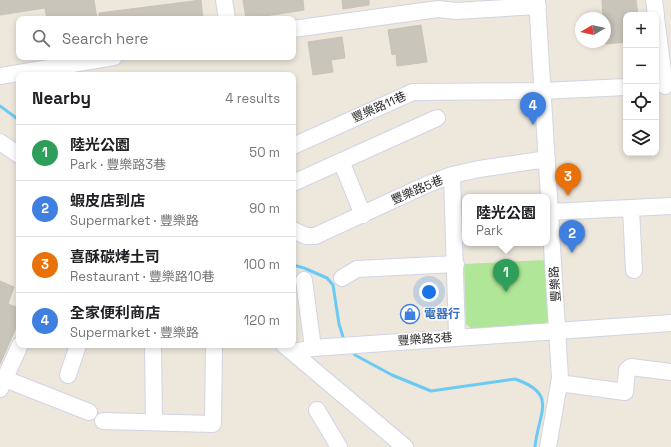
<!DOCTYPE html>
<meta charset="utf-8">
<style>
:root{--surface:#fff;--page:#f6f6f6;--text:#202124;--muted:#757577;--line:#e0e0e0;--accent:#1a73e8}
body{margin:0;font-family:"Space Grotesk","Noto Sans TC",sans-serif;background:var(--page);color:var(--text)}
.controls{position:absolute;right:12px;top:12px;display:grid;overflow:hidden;border-radius:8px;box-shadow:0 2px 6px #0003}
.controls button{width:36px;height:36px;display:grid;place-items:center;padding:0;border:0;border-bottom:1px solid var(--line);background:var(--surface);color:var(--text);font:20px sans-serif}
.compass{position:absolute;left:575px;top:12px;width:36px;height:36px;border-radius:50%;background:var(--surface);box-shadow:0 2px 6px #0003;rotate:261deg}
.you{position:absolute;left:429px;top:292px;width:14px;height:14px;margin:-10px;border:3px solid #fff;border-radius:50%;background:#1a73e8;box-shadow:0 0 0 6px #1a73e833}
.badge{display:grid;place-items:center;width:26px;height:26px;border-radius:50%;background:var(--accent);color:#fff;font-size:13px;font-weight:700}
.pin{position:absolute;translate:-50% -33px;filter:drop-shadow(0 1px 2px #0008)}
.pin::after{content:'';position:absolute;top:21px;width:14px;height:12px;background:inherit;clip-path:polygon(0 0,100% 0,50% 100%)}
.popup{position:absolute;left:462px;top:194px;width:88px;height:52px;box-sizing:border-box;display:grid;place-content:center;border-radius:8px;background:var(--surface);filter:drop-shadow(0 1px 3px #0005);font-size:13px;white-space:nowrap;color:var(--muted)}
.popup b{font-size:15px;color:var(--text)}
.popup::after{content:'';position:absolute;left:50%;top:100%;margin-left:-8px;border:8px solid transparent;border-top-color:var(--surface)}
.list{margin:0;padding:0;list-style:none}
h2{display:flex;justify-content:space-between;align-items:center;height:52px;margin:0;padding:0 16px;font-size:17px}
h2 small{font-size:13px;font-weight:400;color:var(--muted)}
.list li{display:grid;grid-template-columns:26px 1fr auto;gap:12px;align-items:center;box-sizing:border-box;height:56px;padding:0 16px;border-top:1px solid var(--line)}
.list b{display:block;font-size:15px;white-space:nowrap}
.list p{margin:0;font-size:13px;white-space:nowrap;color:var(--muted)}
.list em{font-size:13px;font-style:normal;color:var(--muted)}
.icon{flex:none;width:22px;height:22px;fill:none;stroke:currentColor;stroke-width:2;stroke-linecap:round;stroke-linejoin:round}
.map{position:relative;flex:none;width:671px;height:447px;overflow:hidden}
.search{position:absolute;background:var(--surface);box-shadow:0 2px 6px #0003;left:16px;top:16px;width:280px;height:44px;display:flex;align-items:center;gap:10px;box-sizing:border-box;padding:0 14px;border-radius:8px;color:var(--muted);font-size:15px}
.panel{position:absolute;background:var(--surface);box-shadow:0 2px 6px #0003;left:16px;top:72px;width:280px;height:276px;border-radius:8px}
.map>svg:first-child{display:block}
.green{fill:#afe697}
.lines{fill:none;stroke-linecap:round;stroke-linejoin:round}
.stream{stroke:#6bcaf4;stroke-width:3}
.building{fill:#c9c5bb;stroke:#c9c3b6}
.minor-casing{stroke:#d2d4e4;stroke-width:18}
.minor{stroke:#fff;stroke-width:16}
.labels{text-anchor:middle;dominant-baseline:central;stroke-width:3;stroke-linejoin:round;paint-order:stroke}
.street-label{font-size:12px;fill:#2b2b2b;stroke:#fff}
.shop-label{font-size:12px;font-weight:bold;fill:#366cbe;stroke:#fff;text-anchor:start}
</style>
<div class="map">
<svg width="671" height="447" viewBox="0 0 671 447">
<rect width="100%" height="100%" fill="#ede7dc"/>
<path class="green" d="M545,260L549,320L543,326L473,330L466,324L464,264Z"/>
<g class="lines">
<path class="stream" d="M0,106L19,120
M293,265L304,268L327,278L333,285L339,324L344,340
M352,351L355,355L392,375L431,391L515,379C559,394 538,413 535,447"/>
</g>
<path class="building" d="M0,0H94L97,19H47L45,8L0,15Z
M201,0L203,19H99V13Z
M243,0H303L304,10L246,19Z
M342,0H369V5L343,9Z
M602,0H636L638,15H626V42L606,44L605,18H603Z
M421,25L427,62L397,66L396,54L392,55L388,30Z
M342,37L345,58L331,60L333,72L313,75L308,42Z
M0,281L14,287L8,304L19,308V321L0,364Z"/>
<g class="lines">
<g class="minor-casing">
<path id="minor" d="M224,0L227,19
M537,0L560,378L548,447
M654,0L656,15
M656,18L665,86
M293,29L438,9L456,11L538,6
M0,76L114,57
M0,142L19,155
M293,146L413,92L542,91L626,87
M341,161L363,215
M452,175L457,337
M293,183L437,118
M631,208L634,270
M550,212L671,206
M293,230L306,236H315L428,184L452,175L479,169L547,159
M342,278L357,269L456,264
M304,280L313,348
M153,345L154,422
M284,345L405,447
M293,352L313,348L671,323
M68,375L78,345
M5,379L89,412
M559,383L625,392L627,370L631,367L671,372
M0,389L20,345
M317,410L339,447
M103,421L213,424L214,345"/>
</g>
<use href="#minor" class="minor"/>
</g>
<defs>
<g id="shop-ring" transform="scale(1)"><circle r="9.5" fill="#fff" stroke="#3f7fe0" stroke-width="1.5"/><path d="M-5-2.5h2.3a2.7 3.5 0 0 1 5.4 0H5L5.5 6h-11ZM-1.5-2.5h3a1.5 2.3 0 0 0-3 0Z" fill="#3f7fe0"/></g>
</defs>
<g fill-rule="evenodd">
<use href="#shop-ring" x="410" y="314"/>
</g>
<g class="labels">
<g class="street-label">
<text transform="translate(379 107) rotate(-24)">豐樂路11巷</text>
<text transform="translate(417 190) rotate(-23)">豐樂路5巷</text>
<text transform="translate(555 284) rotate(-94)">豐樂路</text>
<text transform="translate(425 339) rotate(-4)">豐樂路3巷</text>
</g>
<g class="shop-label">
<text x="424" y="314">電器行</text>
</g>
</g>
</svg>
<div class="controls">
<button>+</button>
<button>−</button>
<button><svg class="icon" aria-label="locate" viewBox="0 0 24 24"><circle cx="12" cy="12" r="6"/><path d="M12 2v4M12 18v4M2 12h4M18 12h4"/></svg></button>
<button><svg class="icon" aria-label="layers" viewBox="0 0 24 24"><path d="M12 4l9 5-9 5-9-5zM3 14l9 5 9-5"/></svg></button>
</div>
<svg class="compass" viewBox="-18 -18 36 36"><path d="M0-13l5 13h-10z" fill="#e53935"/><path d="M0 13l5-13h-10z" fill="#757577"/></svg>
<div class="you"></div>
<div class="pin badge" style="left:506px;top:292px;background:#2e9e5b">1</div>
<div class="popup"><b>陸光公園</b>Park</div>
<div class="pin badge" style="left:572px;top:253px;background:#3f7fe0">2</div>
<div class="pin badge" style="left:568px;top:196px;background:#e8710a">3</div>
<div class="pin badge" style="left:533px;top:125px;background:#3f7fe0">4</div>
<div class="search"><svg class="icon" aria-label="search" viewBox="0 0 24 24"><circle cx="10" cy="10" r="6"/><path d="M15 15l6 6"/></svg>Search here</div>
<section class="panel">
<h2>Nearby<small>4 results</small></h2>
<ul class="list">
<li><span class="badge" style="background:#2e9e5b">1</span><div><b>陸光公園</b><p>Park · 豐樂路3巷</p></div><em>50 m</em></li>
<li><span class="badge" style="background:#3f7fe0">2</span><div><b>蝦皮店到店</b><p>Supermarket · 豐樂路</p></div><em>90 m</em></li>
<li><span class="badge" style="background:#e8710a">3</span><div><b>喜酥碳烤土司</b><p>Restaurant · 豐樂路10巷</p></div><em>100 m</em></li>
<li><span class="badge" style="background:#3f7fe0">4</span><div><b>全家便利商店</b><p>Supermarket · 豐樂路</p></div><em>120 m</em></li>
</ul>
</section>
</div>
